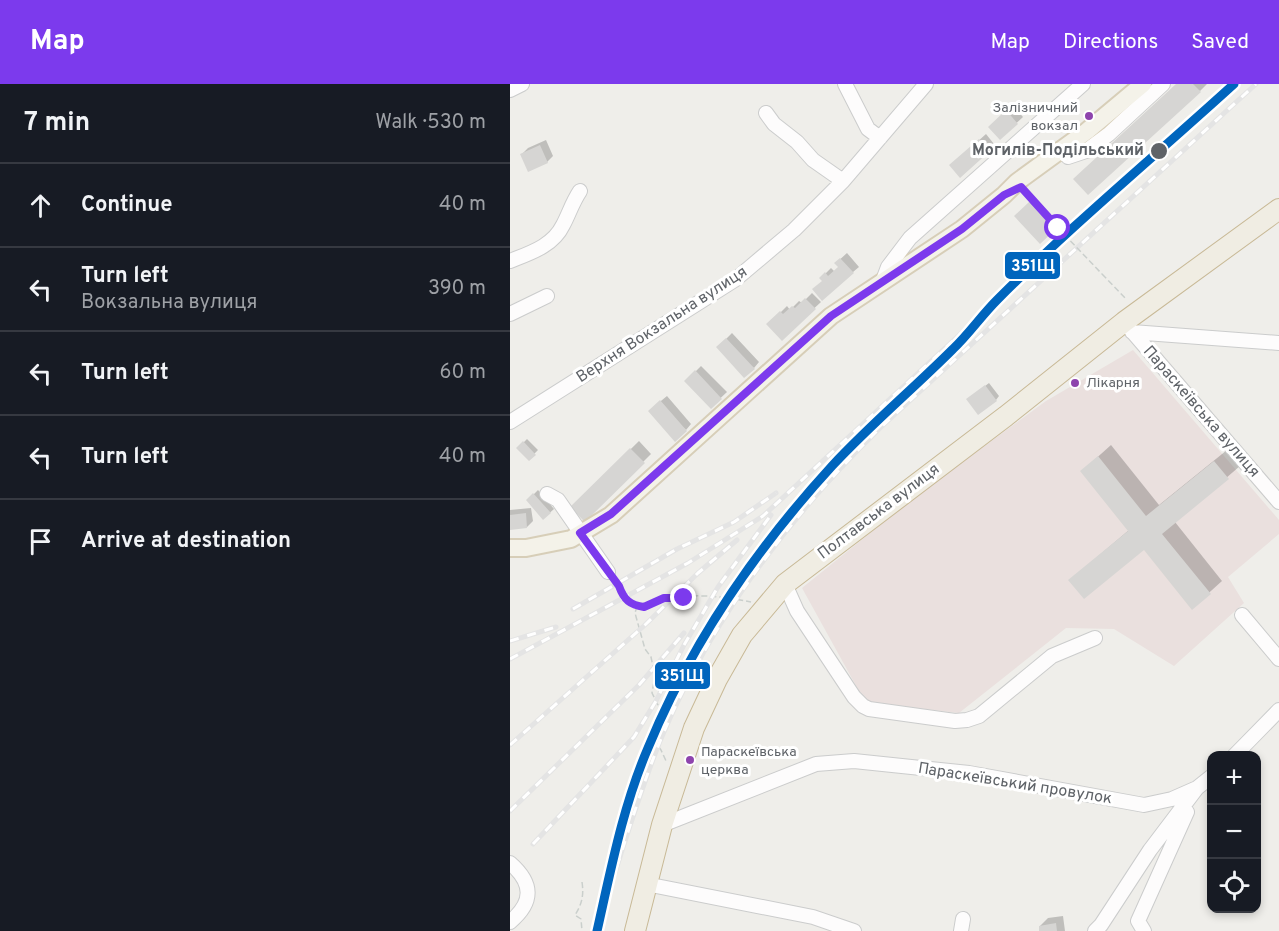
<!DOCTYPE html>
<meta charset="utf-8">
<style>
:root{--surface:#171b24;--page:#20242c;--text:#f1f3f6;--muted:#9ea1a6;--line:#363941;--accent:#7c3aed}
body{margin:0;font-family:Overpass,sans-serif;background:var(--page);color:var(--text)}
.controls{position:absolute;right:18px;bottom:18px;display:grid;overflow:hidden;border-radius:12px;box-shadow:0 3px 9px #0003}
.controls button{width:54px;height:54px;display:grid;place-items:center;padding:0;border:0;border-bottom:2px solid var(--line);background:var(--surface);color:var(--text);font:30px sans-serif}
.stop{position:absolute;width:18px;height:18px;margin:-14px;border:4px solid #7c3aed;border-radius:50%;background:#fff}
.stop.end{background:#7c3aed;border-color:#fff;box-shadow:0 2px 6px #0008}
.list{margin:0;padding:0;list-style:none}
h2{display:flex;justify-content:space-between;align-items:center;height:78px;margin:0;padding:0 24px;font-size:26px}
h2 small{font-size:20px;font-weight:400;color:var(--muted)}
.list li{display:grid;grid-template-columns:39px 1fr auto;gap:18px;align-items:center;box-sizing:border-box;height:84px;padding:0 24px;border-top:2px solid var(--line)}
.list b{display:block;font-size:22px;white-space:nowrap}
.list p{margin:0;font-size:20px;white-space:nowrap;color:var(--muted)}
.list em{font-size:20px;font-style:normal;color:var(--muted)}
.icon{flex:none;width:33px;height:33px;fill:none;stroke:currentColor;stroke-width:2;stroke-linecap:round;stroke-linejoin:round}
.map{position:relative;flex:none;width:769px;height:847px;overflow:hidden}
header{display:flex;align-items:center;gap:36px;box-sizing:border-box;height:84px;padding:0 30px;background:var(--accent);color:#fff}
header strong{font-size:28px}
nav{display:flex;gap:33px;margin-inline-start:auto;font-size:21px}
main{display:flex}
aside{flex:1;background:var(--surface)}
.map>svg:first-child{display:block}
.medical{fill:#eae0de}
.shadow{fill:#0003}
.building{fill:#d6d5d3}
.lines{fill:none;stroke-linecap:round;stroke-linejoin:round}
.minor-casing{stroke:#cbcccc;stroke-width:16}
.major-casing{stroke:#d7ceb8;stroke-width:20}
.highway-casing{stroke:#c8b996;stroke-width:22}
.path{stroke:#cacfcc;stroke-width:1.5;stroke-dasharray:6 3;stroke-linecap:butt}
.minor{stroke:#fdfcfc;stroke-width:14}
.major{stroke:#f4f2e9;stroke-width:16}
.highway{stroke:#f0ede3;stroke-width:20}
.rail-casing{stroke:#e4e4e4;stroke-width:5}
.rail{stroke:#fff;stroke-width:3;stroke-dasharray:9;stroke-linecap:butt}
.path-bridge{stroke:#cacfcc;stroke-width:1.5;stroke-dasharray:6 3;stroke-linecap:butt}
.rail-1-casing{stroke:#fff;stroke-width:14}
.rail-1{stroke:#0065bd;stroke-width:9}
.route{stroke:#7c3aed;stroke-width:8}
.bus-dot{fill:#8e44ad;stroke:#fff;stroke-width:2}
.stop-dot{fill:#5f6368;stroke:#fff;stroke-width:2}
.labels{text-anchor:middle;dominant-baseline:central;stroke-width:6;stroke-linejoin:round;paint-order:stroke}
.bus-label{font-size:14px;fill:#5f6368;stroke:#fff;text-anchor:start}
.stop-label{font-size:16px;font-weight:bold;fill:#5f6368;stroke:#fff;text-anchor:end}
.street-label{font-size:16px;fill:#5f6368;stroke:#fff}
.line-badge{stroke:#fff;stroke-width:2}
.badge-label{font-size:16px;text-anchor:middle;font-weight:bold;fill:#fff}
</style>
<header>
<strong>Map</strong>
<nav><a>Map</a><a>Directions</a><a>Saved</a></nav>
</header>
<main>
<aside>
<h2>7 min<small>Walk · 530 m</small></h2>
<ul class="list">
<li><svg class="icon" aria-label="ahead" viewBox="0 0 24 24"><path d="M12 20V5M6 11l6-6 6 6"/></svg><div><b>Continue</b></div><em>40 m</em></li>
<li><svg class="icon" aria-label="left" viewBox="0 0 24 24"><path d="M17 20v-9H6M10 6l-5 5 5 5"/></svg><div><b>Turn left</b><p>Вокзальна вулиця</p></div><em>390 m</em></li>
<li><svg class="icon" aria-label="left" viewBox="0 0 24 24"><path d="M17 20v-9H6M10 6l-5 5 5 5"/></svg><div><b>Turn left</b></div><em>60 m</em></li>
<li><svg class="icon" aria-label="left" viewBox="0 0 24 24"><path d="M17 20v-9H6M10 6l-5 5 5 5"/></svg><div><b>Turn left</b></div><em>40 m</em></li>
<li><svg class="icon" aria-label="arrive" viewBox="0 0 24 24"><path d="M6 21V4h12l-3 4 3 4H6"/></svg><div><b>Arrive at destination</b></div></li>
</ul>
</aside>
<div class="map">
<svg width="769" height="847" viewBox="0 0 769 847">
<rect width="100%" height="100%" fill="#efeeea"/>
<path class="medical" d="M623,266L769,436V450L718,493L734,519L664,582L604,545L556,544L449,629L355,618L292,504L401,416L536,317Z"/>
<path class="shadow" d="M668,0H697L690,7Z
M503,22L513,33L490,54L486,37Z
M476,50L484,60L479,66L447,76Z
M36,56L43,72L37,78L12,70L18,64Z
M523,115L548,141L530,158L506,132Z
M337,169L349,183L343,188L313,197L311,194L321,184L325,188L330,183L326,179Z
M302,209L311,218L272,254L259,240L277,222L280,226L289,217L292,219Z
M222,249L249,278L244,284L208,263Z
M191,282L217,308L201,323L176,297Z
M479,299L489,312L486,316L462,312Z
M157,312L181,340L176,346L146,321Z
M17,355L28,366L19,375L8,364Z
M129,357L141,370L75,436L62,423Z
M601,361L649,421L717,366L730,382L665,438L712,497L682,524L634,464L560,496L619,446L572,387Z
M28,406L44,425L34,434L18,416Z
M21,424L23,437L17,443L0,445V426Z
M553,832L555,847H531L530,842L538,834Z"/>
<path class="building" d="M666,0H683L691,8L578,111L563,95Z
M496,26L508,40L490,56L478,43Z
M469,55L480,67L450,94L439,81Z
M30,61L38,79L18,88L10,70Z
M519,118L546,145L530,160L504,132Z
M330,174L344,189L312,217L302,205L312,197L309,194L315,188L318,192L328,183L324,179Z
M295,214L306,225L272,257L256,240L270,227L273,230L282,222L285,224Z
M216,254L245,285L234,294L206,263Z
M185,286L212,315L201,325L174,297Z
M475,301L487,317L468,331L456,315Z
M150,316L177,347L165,358L138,327Z
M13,357L26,371L19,377L6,364Z
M120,364L135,379L75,438L60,423Z
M588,372L636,432L704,377L719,395L652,450L701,510L682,526L634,466L574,515L558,496L618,447L570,387Z
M23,409L41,429L33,436L16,416Z
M16,429L17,444L0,446V431Z
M546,839L547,847H529V842Z"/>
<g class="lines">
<g class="minor-casing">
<path id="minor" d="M335,0L358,45L370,54
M0,6L12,0
M256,29L264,40L287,58L303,76L333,97
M558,73L576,67L599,50L653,0
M0,177C20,169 43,162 53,141C59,130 62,119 70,107
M372,199L378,183L400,154L573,0
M0,230L37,212
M614,238L769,418
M622,248L769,259
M0,338L226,195L284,146L333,97L416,0
M37,410L48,416L98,488
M275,500L287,527L344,613L353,622L359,625L445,637L457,636L469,632L542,572L585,554
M732,531L769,575
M724,672L769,626
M152,741L306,680L344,677L459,689L634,721L662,715L687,704
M0,779C23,799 24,818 0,838
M136,800L303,833L344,847
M451,847L453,835
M585,847L591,841L640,766L687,704L702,692
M634,847L628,837L677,728"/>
</g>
<g class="major-casing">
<path id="major" d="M0,464H16L61,455L101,431L321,232L452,145L494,111L507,98L577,47L633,0"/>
</g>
<g class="highway-casing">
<path id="highway" d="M125,847L152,741L184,644L207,595L232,551L275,500L496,332L614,238L769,125"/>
</g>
<path class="path" d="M515,108L548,144
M592,190L617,216
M106,498L118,518L134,523C167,507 206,511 241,518
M127,522L125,529L135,565L141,573L145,592L142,609L151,627L140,651L151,666L157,679
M72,798C74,811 72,820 65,831L71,835L72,847"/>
<use href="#minor" class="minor"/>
<use href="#major" class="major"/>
<use href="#highway" class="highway"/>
<g class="rail-casing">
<path id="rail" d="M63,525L167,465L224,438L266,409
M0,557L46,543
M0,575L178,479L253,432L484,219
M0,661L136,540L188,489L227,456
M0,727L129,601L174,549
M23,760L124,653L146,617L174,561L208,503L261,431
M90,834C111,773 128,710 153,650C202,535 281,431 370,344L746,0"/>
</g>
<use href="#rail" class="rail"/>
<path class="path-bridge" d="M548,144L592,190"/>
<g class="rail-1-casing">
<path id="rail-1" d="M87,847C101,785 113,722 138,664C181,560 246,465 322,382C360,341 403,305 443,265C459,250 471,232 487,216C562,141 645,72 724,0"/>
</g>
<use href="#rail-1" class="rail-1"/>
</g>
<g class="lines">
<path class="route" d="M174,514H154L134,523C120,521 114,516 109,502L70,449L101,430L321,232L452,145L494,111L511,103L548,144"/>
</g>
<g class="bus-dot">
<circle cx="579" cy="32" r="5"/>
<circle cx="565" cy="299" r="5"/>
<circle cx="180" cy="676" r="5"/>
</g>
<circle class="stop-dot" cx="649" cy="67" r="9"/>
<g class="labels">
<g class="bus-label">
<text x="568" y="24" text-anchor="end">Залізничний<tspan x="568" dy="18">вокзал</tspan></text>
<text x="576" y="299">Лікарня</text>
<text x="191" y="668">Параскеївська<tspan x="191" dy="18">церква</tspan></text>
</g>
<g class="stop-label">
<text x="634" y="67">Могилів-Подільський</text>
</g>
<g class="street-label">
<text transform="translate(152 241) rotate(-33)">Верхня Вокзальна вулиця</text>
<text transform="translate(691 328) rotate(49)">Параскеївська вулиця</text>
<text transform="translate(369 428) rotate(-37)">Полтавська вулиця</text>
<text transform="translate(505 700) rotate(9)">Параскеївський провулок</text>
</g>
</g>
<g class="line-badge">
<rect x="494" y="167" width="57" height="29" rx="6" fill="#0065bd"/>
<rect x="144" y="577" width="57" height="29" rx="6" fill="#0065bd"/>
</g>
<g class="badge-label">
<text x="523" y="187">351Щ</text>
<text x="172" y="597">351Щ</text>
</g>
</svg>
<div class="controls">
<button>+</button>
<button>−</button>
<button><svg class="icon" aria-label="locate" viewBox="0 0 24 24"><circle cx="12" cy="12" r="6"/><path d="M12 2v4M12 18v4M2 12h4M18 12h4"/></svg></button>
</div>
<div class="stop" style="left:548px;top:144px"></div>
<div class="stop end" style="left:174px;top:514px"></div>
</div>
</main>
